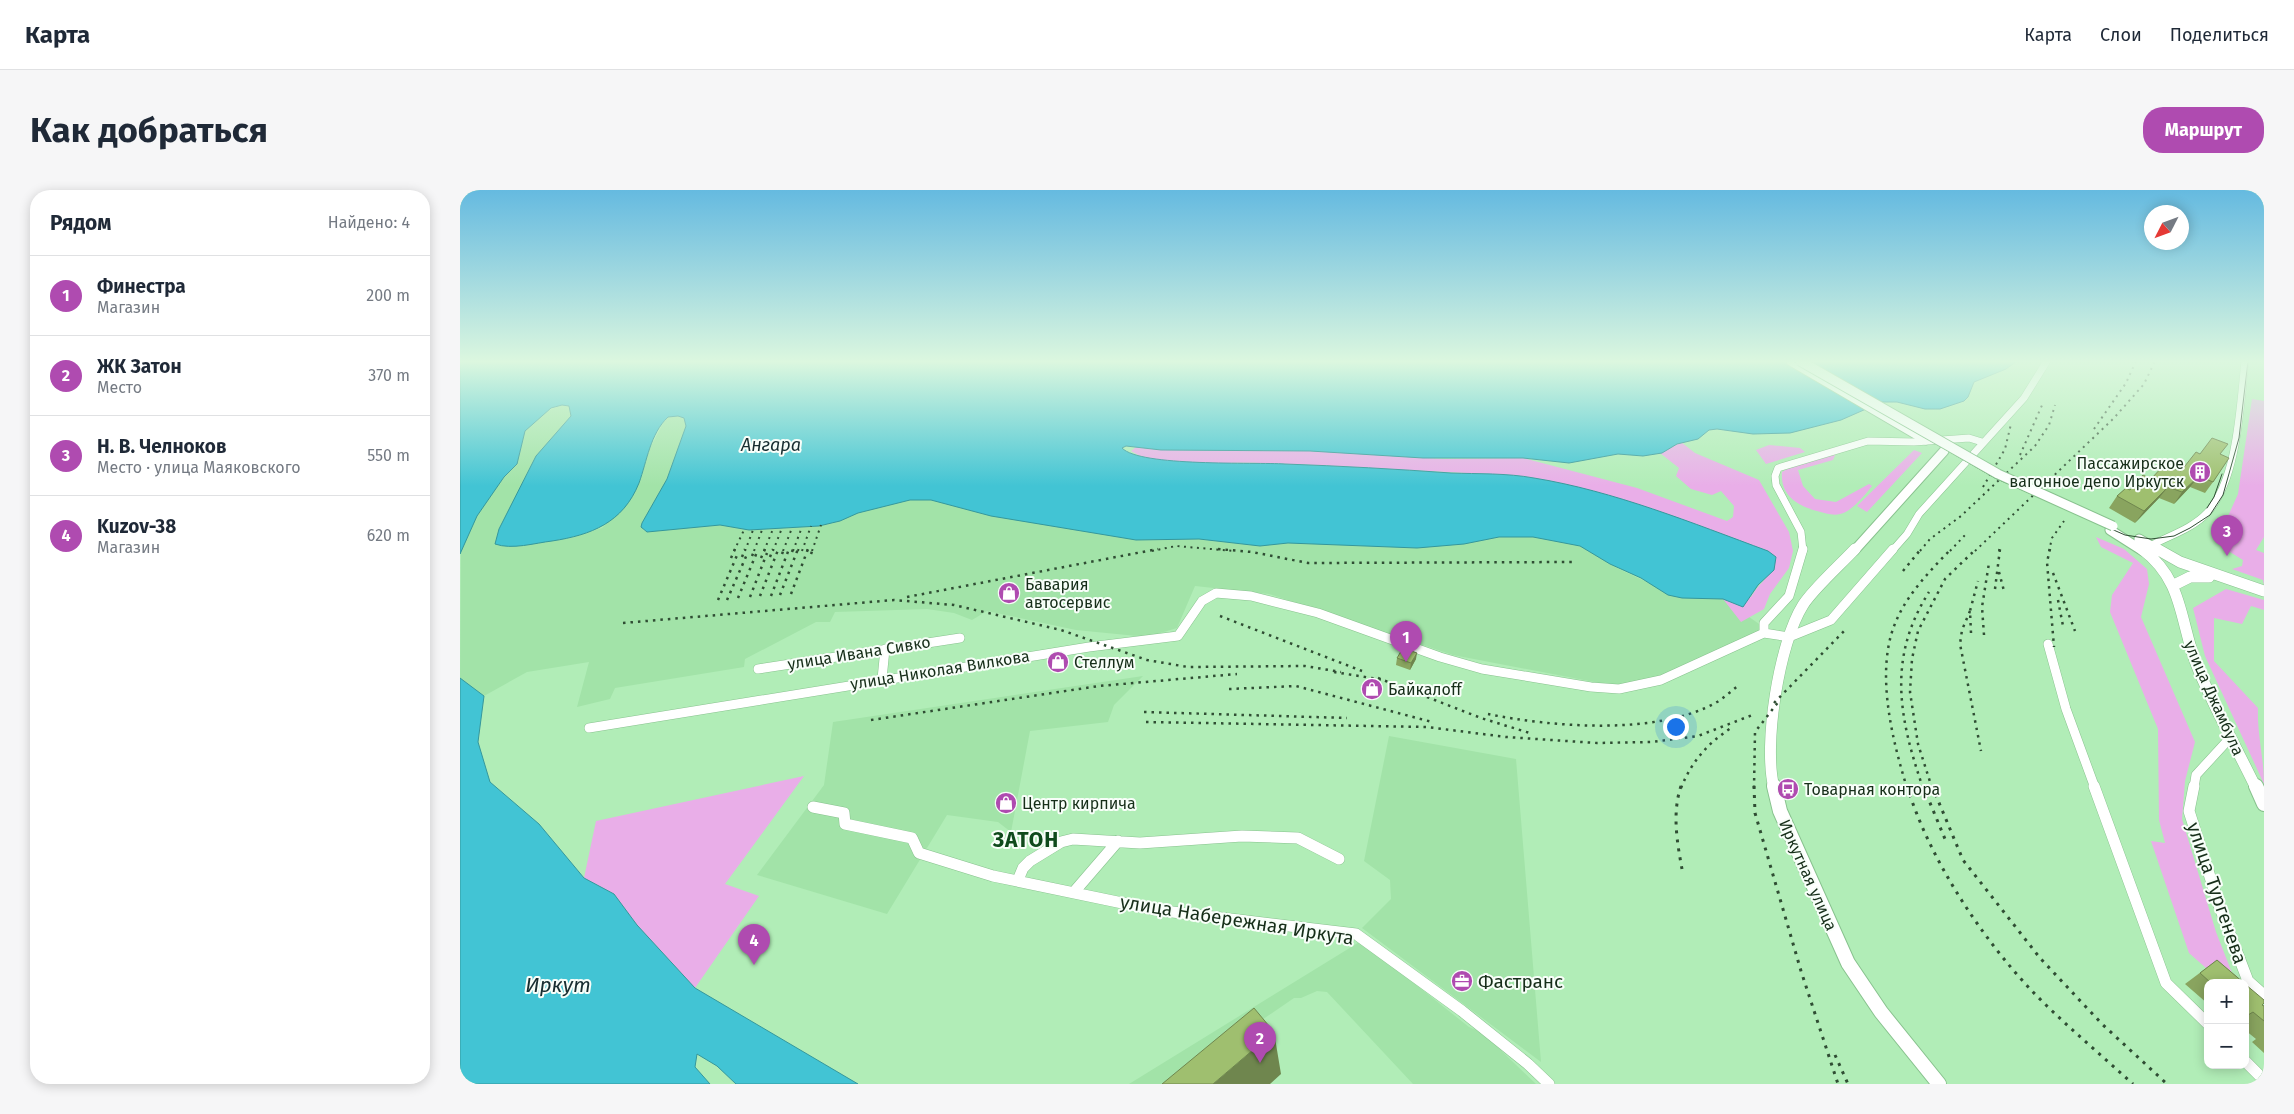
<!DOCTYPE html>
<html lang="ru">
<meta charset="utf-8">
<style>
:root{--surface:#fff;--page:#f6f6f7;--text:#1f2937;--muted:#747a83;--line:#e0e1e3;--accent:#af4bb0}
body{margin:0;font-family:"Fira Sans",sans-serif;background:var(--page);color:var(--text)}
.controls{position:absolute;right:15px;bottom:15px;display:grid;overflow:hidden;border-radius:10px;box-shadow:0 2px 12px #0003}
.controls button{width:45px;height:45px;display:grid;place-items:center;padding:0;border:0;border-bottom:1px solid var(--line);background:var(--surface);color:var(--text);font:25px sans-serif}
.compass{position:absolute;left:1684px;top:15px;width:45px;height:45px;border-radius:50%;background:var(--surface);box-shadow:0 2px 12px #0003;rotate:228deg}
.you{position:absolute;left:1215px;top:536px;width:18px;height:18px;margin:-12px;border:4px solid #fff;border-radius:50%;background:#1a73e8;box-shadow:0 0 0 8px #1a73e833}
.badge{display:grid;place-items:center;width:32px;height:32px;border-radius:50%;background:var(--accent);color:#fff;font-size:16px;font-weight:700}
.pin{position:absolute;translate:-50% -41px;filter:drop-shadow(0 1px 2px #0008)}
.pin::after{content:'';position:absolute;top:26px;width:18px;height:15px;background:inherit;clip-path:polygon(0 0,100% 0,50% 100%)}
.list{margin:0;padding:0;list-style:none}
h2{display:flex;justify-content:space-between;align-items:center;height:65px;margin:0;padding:0 20px;font-size:21px}
h2 small{font-size:16px;font-weight:400;color:var(--muted)}
.list li{display:grid;grid-template-columns:32px 1fr auto;gap:15px;align-items:center;box-sizing:border-box;height:80px;padding:0 20px;border-top:1px solid var(--line)}
.list b{display:block;font-size:19px;white-space:nowrap}
.list p{margin:0;font-size:16px;white-space:nowrap;color:var(--muted)}
.list em{font-size:16px;font-style:normal;color:var(--muted)}
.map{position:relative;flex:none;width:1804px;height:894px;overflow:hidden;border-radius:20px}
header{display:flex;align-items:center;gap:30px;box-sizing:border-box;height:70px;padding:0 25px;background:var(--surface);border-bottom:1px solid var(--line)}
header strong{font-size:24px}
nav{display:flex;gap:28px;margin-inline-start:auto;font-size:18px}
.intro{display:flex;align-items:center;justify-content:space-between;box-sizing:border-box;height:120px;padding:0 30px}
h1{margin:0;font-size:35px}
.button{padding:12px 22px;border-radius:20px;background:var(--accent);color:#fff;font-size:18px;font-weight:700}
main{display:flex;gap:30px;padding:0 30px}
aside{flex:1;background:var(--surface);border-radius:20px;box-shadow:0 2px 12px #0003}
.map>svg:first-child{display:block}
.built{fill:#a2e3a8}
.green{fill:#e9aee8}
.water{fill:#42c4d4;stroke:#35979c}
.lines{fill:none;stroke-linecap:round;stroke-linejoin:round}
.minor-far2-casing{stroke:#88c28e;stroke-width:8}
.minor-far1-casing{stroke:#88c28e;stroke-width:10}
.minor-casing{stroke:#88c28e;stroke-width:12}
.major-far2-casing{stroke:#88c28e;stroke-width:11}
.major-far1-casing{stroke:#88c28e;stroke-width:12}
.major-casing{stroke:#88c28e;stroke-width:16}
.minor-far2{stroke:#fff;stroke-width:7}
.minor-far1{stroke:#fff;stroke-width:9}
.minor{stroke:#fff;stroke-width:11}
.major-far2{stroke:#fff;stroke-width:9}
.major-far1{stroke:#fff;stroke-width:11}
.major{stroke:#fff;stroke-width:14}
.tram{stroke:#2f4d33;stroke-width:1}
.rail-far2{stroke:#2f4d33;stroke-width:2;stroke-dasharray:2 4.5;stroke-linecap:butt}
.rail-far1{stroke:#2f4d33;stroke-width:2.5;stroke-dasharray:2.5 5;stroke-linecap:butt}
.rail{stroke:#2f4d33;stroke-width:3;stroke-dasharray:3 6;stroke-linecap:butt}
.major-bridge-casing{stroke:#88c28e;stroke-width:11;stroke-linecap:butt}
.major-bridge{stroke:#fff;stroke-width:9}
.wall{fill:#89a45f}
.shaded-wall{fill:#6f864e}
.building{fill:#9fbf6f;stroke:#6f864e}
.labels{text-anchor:middle;dominant-baseline:central;stroke-width:4;stroke-linejoin:round;paint-order:stroke}
.poi-label{font-size:16px;fill:#162e19;stroke:#f8fef9;text-anchor:start}
.street-label{font-size:16px;fill:#162e19;stroke:#f8fef9}
.water-label{font-size:18px;font-style:italic;fill:#182e31;stroke:#f8fef9}
.near-street-label{font-size:19px;fill:#162e19;stroke:#f8fef9}
.near-poi-label{font-size:19px;fill:#162e19;stroke:#f8fef9;text-anchor:start}
.district-label{font-size:21px;font-weight:bold;letter-spacing:1px;fill:#0f4a1c;stroke:#f8fef9}
.near-water-label{font-size:21px;font-style:italic;fill:#182e31;stroke:#f8fef9}
</style>
<header>
<strong>Карта</strong>
<nav><a>Карта</a><a>Слои</a><a>Поделиться</a></nav>
</header>
<div class="intro"><h1>Как добраться</h1><a class="button">Маршрут</a></div>
<main>
<aside>
<h2>Рядом<small>Найдено: 4</small></h2>
<ul class="list">
<li><span class="badge">1</span><div><b>Финестра</b><p>Магазин</p></div><em>200 m</em></li>
<li><span class="badge">2</span><div><b>ЖК Затон</b><p>Место</p></div><em>370 m</em></li>
<li><span class="badge">3</span><div><b>Н. В. Челноков</b><p>Место · улица Маяковского</p></div><em>550 m</em></li>
<li><span class="badge">4</span><div><b>Kuzov-38</b><p>Магазин</p></div><em>620 m</em></li>
</ul>
</aside>
<div class="map">
<svg width="1804" height="894" viewBox="0 0 1804 894">
<rect width="100%" height="100%" fill="#b1edb7"/>
<path class="built" d="M102,215L109,216L112,222L111,226L76,266L39,339L36,354L43,356L75,353L111,348L142,338L168,312L179,293L189,260L202,235L208,227L218,226L224,228L226,236L207,289L182,333L183,340L187,342L260,335L289,340L359,336L374,333L398,323L450,310H471L531,326L676,350L739,349L800,356L828,353L957,358L1039,347H1073L1120,356L1159,379L1189,393L1263,409L1305,438L1198,488L1155,496L993,465L809,404L735,396L717,438L687,447L616,440L527,421L512,430L494,423L467,419L375,422L370,432H356L285,469L284,477L155,498L150,509L117,517L129,472L67,482L24,506L0,488L1,359L17,326L44,287L57,274L65,241L84,222Z
M683,486L654,515L648,532L570,541L551,642L538,632L487,625L427,724L297,685L364,595L373,532Z
M929,546L1056,569L1081,872L902,738L931,709L930,690L904,671Z
M901,751L1009,837L1023,843L1076,894H953L867,802L857,801L841,808H834L708,894H669Z"/>
<path class="green" d="M1792,209L1804,211V347L1796,360L1804,363V395L1803,390L1772,379L1782,376L1783,370L1765,359L1764,335L1778,304Z
M1221,252L1235,263L1299,290L1329,342L1333,361L1329,378L1310,404L1304,419L1281,432L1263,409L1291,407C1301,390 1313,386 1316,367L1308,361C1235,334 1150,300 1074,288C1045,283 1015,284 987,282C925,279 863,275 802,273C769,271 697,279 671,261L676,257L701,260L850,261L984,269L1063,268L1177,298L1267,331L1273,327L1274,316L1261,301L1252,305L1231,299L1216,286L1219,278L1200,263Z
M1309,255L1340,258L1345,262L1306,274L1296,260Z
M1454,260L1462,263L1407,322L1397,316Z
M1376,263L1373,270L1338,280L1343,296L1355,309L1376,312L1409,294L1412,296C1405,305 1391,322 1380,324C1373,326 1365,323 1357,321C1337,316 1320,305 1322,282L1336,274Z
M1636,347L1664,359L1687,379L1689,394L1681,427L1735,552L1725,591L1722,629L1756,742L1774,788L1763,793L1729,763L1691,651L1705,653L1699,630L1698,539L1650,422L1652,405L1673,373L1641,357Z
M1766,399L1804,410V420L1791,416L1782,434L1754,428V471L1798,518C1797,544 1804,568 1804,594L1745,466L1733,418Z
M344,586L265,694L299,706L235,798L177,735L154,704L124,688L136,631Z"/>
<path class="water" d="M0,171H1557L1546,179L1514,192L1508,207L1504,211L1480,219H1465L1437,212H1422L1381,230L1330,243L1293,244L1257,239L1249,240L1238,249L1217,254L1202,263L1183,266L1158,264L1109,273L1063,268H963L850,261L701,260L666,256L662,258C680,277 795,272 825,274C881,276 936,279 991,283C1018,284 1047,283 1074,288C1154,301 1232,333 1308,361L1316,367L1314,380L1298,395L1283,417L1263,409L1222,408L1208,405L1181,388L1150,374L1120,356L1073,347H1039L1004,354L957,358L828,353L800,356L739,349L676,350L531,326L471,310H450L398,323L380,331L359,336L289,340L260,335L187,342L181,337L182,333L207,289L226,236L224,228L218,226L208,227C190,244 187,271 179,293C163,333 131,345 92,351C75,353 52,360 35,354L39,339L76,266L111,226L109,216L102,215L91,218L65,241L57,274L44,287L17,326L0,364Z
M0,488L24,506L18,552L30,592L79,634L124,688L154,704L177,735L235,798L398,894H276L257,876L237,864L235,877L250,894H0Z"/>
<g class="lines">
<g class="minor-far2-casing">
<path id="minor-far2" d="M1690,356C1708,346 1732,339 1747,323C1778,289 1780,215 1785,171
M1343,361L1341,342L1316,295L1315,286L1318,278L1408,251L1454,252L1509,248L1522,252
M1432,361L1447,344L1459,324L1564,208L1587,171"/>
</g>
<g class="minor-far1-casing">
<path id="minor-far1" d="M1304,443V433L1329,406L1343,359
M1588,454L1606,519L1635,598
M298,479L500,448
M422,489L425,459
M129,538L629,457L718,446L742,411L756,403L791,406L858,423L980,467L1022,479L1131,497L1159,499L1201,490L1304,443L1329,447L1371,430L1433,359
M1734,598L1736,585L1770,548"/>
</g>
<g class="minor-casing">
<path id="minor" d="M1634,596L1706,793L1748,834
M1734,596L1729,621L1759,715L1788,791L1804,805
M353,617L384,623L385,634L452,648L459,663L533,686L696,720L896,744L1002,821L1068,874L1089,894
M558,690L563,678L570,671L601,652L613,649L680,653L782,646L838,648L879,669
M614,702L658,651
M1785,871L1804,890"/>
</g>
<g class="major-far2-casing">
<path id="major-far2" d="M1331,171L1466,250
M1650,340L1683,361
M1679,349L1700,361
M1394,361L1484,261"/>
</g>
<g class="major-far1-casing">
<path id="major-far1" d="M1682,359C1726,392 1719,435 1739,481C1756,521 1777,559 1796,598
M1697,359L1720,372L1804,401
M1714,395L1730,387H1749
M1314,598C1303,555 1319,453 1343,415C1353,399 1381,374 1395,359"/>
</g>
<g class="major-casing">
<path id="major" d="M1314,596L1320,621L1388,773L1421,822L1479,894
M1796,596L1804,614"/>
</g>
<use href="#minor-far2" class="minor-far2"/>
<use href="#minor-far1" class="minor-far1"/>
<use href="#minor" class="minor"/>
<use href="#major-far2" class="major-far2"/>
<use href="#major-far1" class="major-far1"/>
<use href="#major" class="major"/>
<path class="tram" d="M1333,171L1535,288L1665,345L1691,349L1714,346L1730,338L1750,325L1763,305L1779,248L1788,171
M1747,318L1754,307L1762,284"/>
<path class="rail-far2" d="M1634,239L1666,193L1676,171
M1560,265L1583,213
M1523,297L1545,259L1551,234
M274,361L284,340
M285,361L293,340
M294,361L302,340
M304,361L313,339
M313,361L322,338
M323,361L332,338
M333,361L342,337
M338,361L339,357
M342,361L351,336
M347,361L349,356
M352,361L361,335
M692,361L716,356L774,361
M1460,361L1470,349L1501,326L1575,256L1589,235L1595,215
M1490,361L1506,344
M1515,361L1654,228L1684,194L1695,171
M1539,361L1540,355
M1589,361L1592,348L1604,331"/>
<path class="rail-far1" d="M758,359L792,362L848,373L1113,372
M1590,359L1587,372L1594,457
M332,362L333,359
M322,364L324,359
M351,364L353,359
M292,366L295,359
M282,367L285,359
M310,367L313,359
M271,368L275,359
M301,368L305,359
M1443,381L1461,359
M1539,382L1544,401
M1593,383L1615,441
M1535,399L1540,359
M331,404L348,359
M320,405L338,359
M300,406L318,360
M311,406L329,359
M290,407L307,363
M447,407L698,359
M278,408L297,362
M258,410L278,363
M267,410L288,362
M1598,410L1603,436
M1510,421L1502,440L1500,454L1521,561
M760,426L902,481
M163,433L434,410L494,415L601,440L687,470L728,477L845,476L881,482
M1511,443L1510,421L1518,391
M1524,445L1522,417L1529,373
M874,482L924,490
M918,488L1021,528L1073,544
M769,499L836,496L972,532
M1314,513L1387,438
M684,522L887,528
M1028,524C1092,537 1198,546 1257,512C1264,508 1271,501 1278,496
M411,530L639,496L777,484
M686,532L967,537L1046,547L1137,553L1192,552L1238,546L1295,524
M1221,598C1232,571 1247,554 1271,538
M1294,598L1295,542L1319,511
M1447,598C1432,549 1414,478 1437,429C1449,402 1471,380 1491,359
M1463,598C1439,528 1427,468 1469,402
M1472,598L1458,554L1450,502L1452,469L1458,441L1485,389L1516,359"/>
<path class="rail" d="M1221,596C1212,623 1217,652 1222,679
M1294,596L1295,623L1341,781L1378,894
M1447,596C1469,668 1520,746 1572,801C1604,834 1639,863 1673,894
M1463,596L1485,649
M1472,596L1503,670L1580,768L1642,834L1707,894
M1375,865L1388,894"/>
<g class="major-bridge-casing">
<path id="major-bridge" d="M1340,171L1538,284L1653,336"/>
</g>
<use href="#major-bridge" class="major-bridge"/>
</g>
<path class="wall" d="M1740,264H1760L1753,292L1745,303L1730,297L1714,314L1699,308L1675,333L1649,318L1657,306L1691,289L1721,281Z
M937,468L956,469L950,480L936,475Z
M1757,770L1784,793H1748V814L1725,794Z
M1785,794L1804,816V863L1792,852L1796,849L1785,840Z"/>
<path class="shaded-wall" d="M1739,286L1730,297L1714,314L1722,302Z
M1708,297L1699,308L1675,333L1684,321Z
M957,463L956,469L950,480L951,473Z
M814,842L821,884L810,894H753Z"/>
<path class="building" d="M1752,248L1768,254L1760,264L1769,268L1753,292L1739,286L1722,302L1708,297L1684,321L1657,306L1666,298L1670,300L1683,285L1691,289L1704,275L1721,281L1736,262L1740,264Z
M943,458L957,463L951,473L937,468Z
M1757,770L1784,793H1751L1740,783Z
M1785,794L1804,810V813L1802,815L1804,816V831L1793,822L1788,825L1785,823Z
M794,818L814,842L753,894H702Z"/>
<linearGradient id="sky" x2="0" y2="1"><stop stop-color="#65bae0"/><stop offset="0.58" stop-color="#dcf7df"/><stop offset="1" stop-color="#dcf7df" stop-opacity="0"/></linearGradient>
<rect width="1804" height="296" fill="url(#sky)"/>
<defs>
<g id="building-disc" transform="scale(1.125)"><circle r="9.5" fill="#af4bb0" stroke="#f8fef9"/><path d="M-4-6H4V6H1V3H-1V6H-4ZM-2.5-4.3h1.7v1.8h-1.7ZM.8-4.3h1.7v1.8H.8ZM-2.5-1h1.7V.8h-1.7ZM.8-1h1.7V.8H.8Z" fill="#fff"/></g>
<g id="shop-disc" transform="scale(1.125)"><circle r="9.5" fill="#af4bb0" stroke="#f8fef9"/><path d="M-5-2.5h2.3a2.7 3.5 0 0 1 5.4 0H5L5.5 6h-11ZM-1.5-2.5h3a1.5 2.3 0 0 0-3 0Z" fill="#fff"/></g>
<g id="bus-disc" transform="scale(1.125)"><circle r="9.5" fill="#af4bb0" stroke="#f8fef9"/><path d="M-5-6H5V4H4V6H2V4H-2V6H-4V4H-5ZM-3.5-4V0h7V-4ZM-3.5 1.2v1.5H-2V1.2ZM2 1.2v1.5H3.5V1.2Z" fill="#fff"/></g>
<g id="office-disc" transform="scale(1.125)"><circle r="9.5" fill="#af4bb0" stroke="#f8fef9"/><path d="M-6-3h4V-5.5h4V-3h4V5H-6ZM-1-4.5V-3h2v-1.5ZM-6 0V1H6V0Z" fill="#fff"/></g>
</defs>
<g fill-rule="evenodd">
<use href="#building-disc" x="1740" y="282"/>
<use href="#shop-disc" x="549" y="403"/>
<use href="#shop-disc" x="598" y="472"/>
<use href="#shop-disc" x="912" y="499"/>
<use href="#bus-disc" x="1328" y="599"/>
<use href="#shop-disc" x="546" y="613"/>
<use href="#office-disc" x="1002" y="791"/>
</g>
<g class="labels">
<g class="poi-label">
<text x="1724" y="273" text-anchor="end">Пассажирское<tspan x="1724" dy="18">вагонное депо Иркутск</tspan></text>
<text x="565" y="394">Бавария<tspan x="565" dy="18">автосервис</tspan></text>
<text x="614" y="472">Стеллум</text>
<text x="928" y="499">Байкалoff</text>
<text x="1344" y="599">Товарная контора</text>
<text x="562" y="613">Центр кирпича</text>
</g>
<g class="street-label">
<text transform="translate(399 463) rotate(-9)">улица Ивана Сивко</text>
<text transform="translate(480 480) rotate(-9)">улица Николая Вилкова</text>
<text transform="translate(1754 508) rotate(66)">улица Джамбула</text>
<text transform="translate(1348 685) rotate(66)">Иркутная улица</text>
</g>
<g class="water-label">
<text x="311" y="255">Ангара</text>
</g>
<g class="near-street-label">
<text transform="translate(1757 703) rotate(71)">улица Тургенева</text>
<text transform="translate(777 730) rotate(9)">улица Набережная Иркута</text>
</g>
<g class="near-poi-label">
<text x="1018" y="791">Фастранс</text>
</g>
<g class="district-label">
<text x="566" y="650">ЗАТОН</text>
</g>
<g class="near-water-label">
<text x="98" y="795">Иркут</text>
</g>
</g>
</svg>
<div class="controls">
<button>+</button>
<button>−</button>
</div>
<svg class="compass" viewBox="-18 -18 36 36"><path d="M0-13l5 13h-10z" fill="#e53935"/><path d="M0 13l5-13h-10z" fill="#747a83"/></svg>
<div class="you"></div>
<div class="pin badge" style="left:946px;top:472px">1</div>
<div class="pin badge" style="left:800px;top:873px">2</div>
<div class="pin badge" style="left:1767px;top:366px">3</div>
<div class="pin badge" style="left:294px;top:775px">4</div>
</div>
</main>
